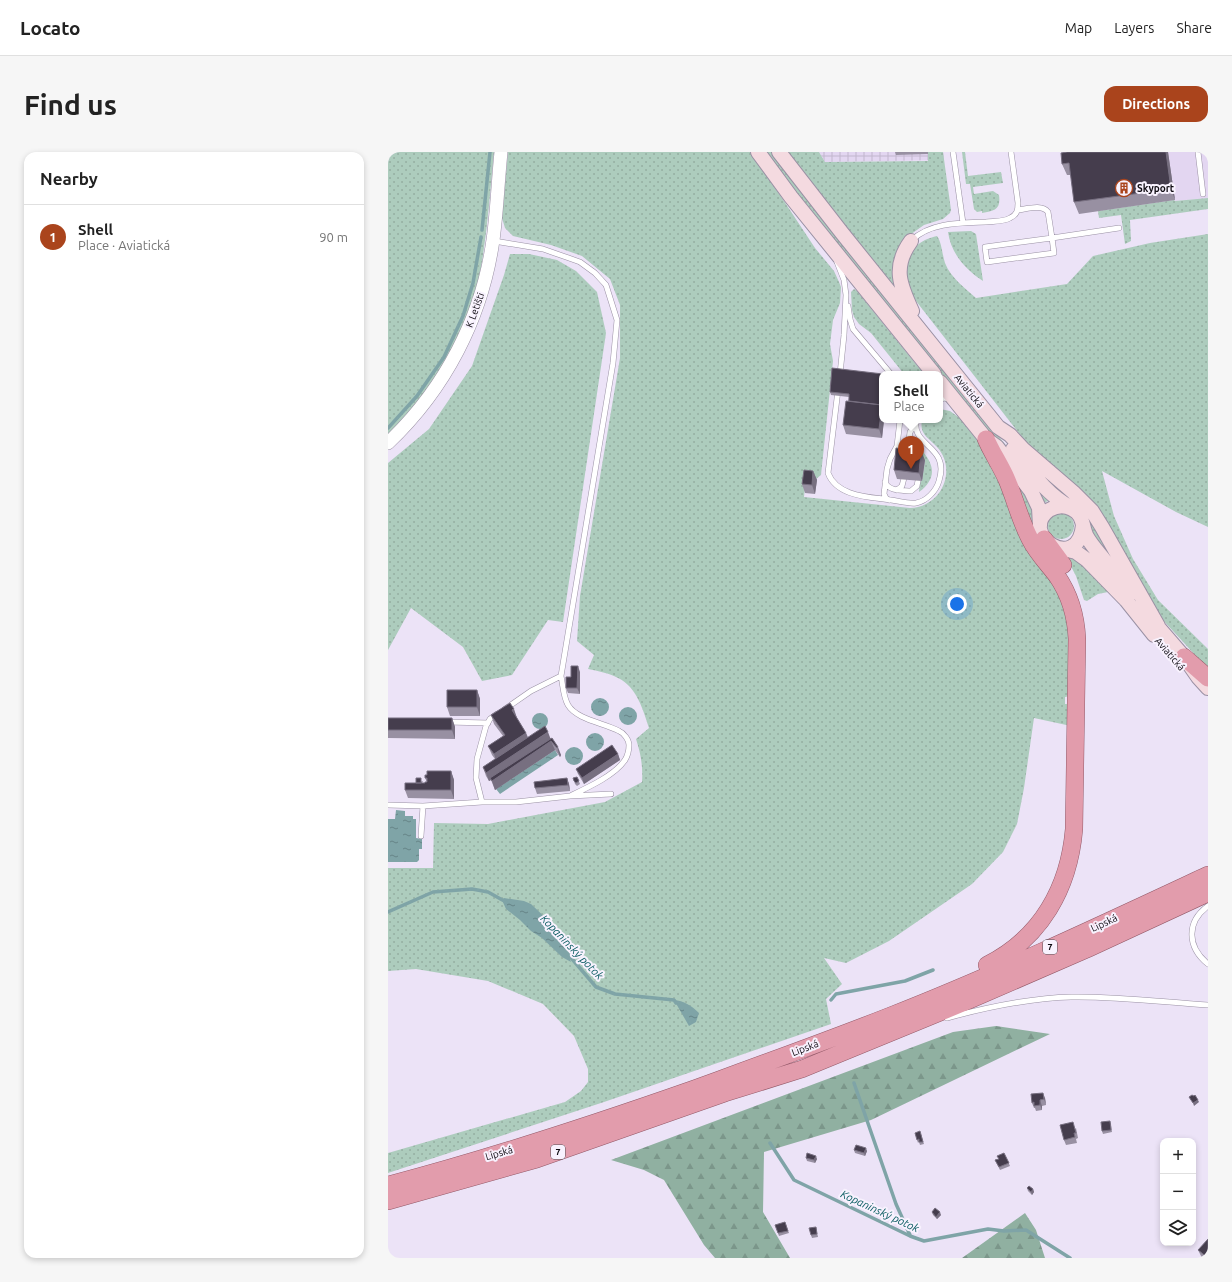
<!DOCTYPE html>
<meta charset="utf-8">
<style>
:root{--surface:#fff;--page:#f6f6f6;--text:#222;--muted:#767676;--line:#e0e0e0;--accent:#aa441c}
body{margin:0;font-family:Ubuntu,sans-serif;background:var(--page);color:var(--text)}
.controls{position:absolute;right:12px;bottom:12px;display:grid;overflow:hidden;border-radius:8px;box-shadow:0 2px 6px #0003}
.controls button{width:36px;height:36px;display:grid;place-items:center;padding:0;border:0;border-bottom:1px solid var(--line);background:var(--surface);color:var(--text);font:20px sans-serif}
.you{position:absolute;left:569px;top:452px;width:14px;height:14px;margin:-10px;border:3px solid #fff;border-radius:50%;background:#1a73e8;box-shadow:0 0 0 6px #1a73e833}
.badge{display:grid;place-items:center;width:26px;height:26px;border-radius:50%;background:var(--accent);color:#fff;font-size:13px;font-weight:700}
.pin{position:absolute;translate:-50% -33px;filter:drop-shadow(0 1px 2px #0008)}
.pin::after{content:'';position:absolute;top:21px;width:14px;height:12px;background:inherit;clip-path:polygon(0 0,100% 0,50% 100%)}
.popup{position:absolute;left:491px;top:219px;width:64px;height:52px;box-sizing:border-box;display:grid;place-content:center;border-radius:8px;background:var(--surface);filter:drop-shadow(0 1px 3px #0005);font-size:13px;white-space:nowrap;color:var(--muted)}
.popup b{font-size:15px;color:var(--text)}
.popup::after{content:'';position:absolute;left:50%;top:100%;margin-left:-8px;border:8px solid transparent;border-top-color:var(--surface)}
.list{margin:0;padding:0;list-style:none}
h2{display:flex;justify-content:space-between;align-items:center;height:52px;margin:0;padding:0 16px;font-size:17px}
h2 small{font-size:13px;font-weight:400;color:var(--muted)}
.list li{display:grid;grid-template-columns:26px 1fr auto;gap:12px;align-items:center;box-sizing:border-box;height:64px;padding:0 16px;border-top:1px solid var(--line)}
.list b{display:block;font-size:15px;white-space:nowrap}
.list p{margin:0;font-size:13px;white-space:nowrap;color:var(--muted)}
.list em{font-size:13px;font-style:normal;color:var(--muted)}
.icon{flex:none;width:22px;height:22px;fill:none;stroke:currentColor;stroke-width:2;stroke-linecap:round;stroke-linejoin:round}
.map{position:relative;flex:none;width:820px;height:1106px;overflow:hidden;border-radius:12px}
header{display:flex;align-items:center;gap:24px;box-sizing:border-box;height:56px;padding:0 20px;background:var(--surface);border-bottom:1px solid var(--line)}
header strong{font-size:19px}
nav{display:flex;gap:22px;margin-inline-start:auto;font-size:14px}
.intro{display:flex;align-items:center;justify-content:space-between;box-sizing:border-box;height:96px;padding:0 24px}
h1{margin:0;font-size:28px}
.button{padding:10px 18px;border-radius:12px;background:var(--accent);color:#fff;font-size:14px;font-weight:700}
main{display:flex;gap:24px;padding:0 24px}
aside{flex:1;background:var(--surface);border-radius:12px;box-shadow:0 2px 6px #0003}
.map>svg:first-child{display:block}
.built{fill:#e3d6f1}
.industrial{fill:url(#industrial-grid)}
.grass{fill:url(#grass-dots)}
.forest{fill:url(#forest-firs)}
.water{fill:url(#water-ripples)}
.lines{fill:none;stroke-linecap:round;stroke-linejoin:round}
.stream{stroke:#7fa4a7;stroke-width:3.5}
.service-casing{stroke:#9a91a4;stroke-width:6}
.tertiary-casing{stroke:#9a91a4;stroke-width:14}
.secondary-casing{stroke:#9a91a4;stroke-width:16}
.trunk-casing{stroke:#935968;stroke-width:18}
.service{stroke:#fff;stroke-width:5}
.tertiary{stroke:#fff;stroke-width:13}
.secondary{stroke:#f4dae0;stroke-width:14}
.trunk{stroke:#e29cac;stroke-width:17}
.wall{fill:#9890a2}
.shaded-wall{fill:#776f80}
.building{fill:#453d4d;stroke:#776f80}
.labels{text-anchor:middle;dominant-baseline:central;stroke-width:4;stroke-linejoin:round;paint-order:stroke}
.shield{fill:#f8f2fe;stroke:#545057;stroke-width:1}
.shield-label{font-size:9px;font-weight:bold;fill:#0d0a10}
.poi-label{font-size:10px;font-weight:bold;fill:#0d0a10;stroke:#f8f2fe;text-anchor:start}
.street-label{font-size:10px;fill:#0d0a10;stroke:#f8f2fe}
.water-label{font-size:11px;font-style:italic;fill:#085b60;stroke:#f8f2fe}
</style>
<header>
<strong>Locato</strong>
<nav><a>Map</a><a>Layers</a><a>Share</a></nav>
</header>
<div class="intro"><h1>Find us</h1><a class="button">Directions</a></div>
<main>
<aside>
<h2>Nearby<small></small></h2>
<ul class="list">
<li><span class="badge">1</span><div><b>Shell</b><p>Place · Aviatická</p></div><em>90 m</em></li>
</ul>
</aside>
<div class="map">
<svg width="820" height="1106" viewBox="0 0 820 1106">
<defs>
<pattern id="industrial-grid" width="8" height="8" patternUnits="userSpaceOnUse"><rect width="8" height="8" fill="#e3d6f1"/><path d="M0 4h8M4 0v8" fill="none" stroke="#c2b6ce"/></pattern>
<pattern id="grass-dots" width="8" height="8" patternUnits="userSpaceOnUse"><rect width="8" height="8" fill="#adccbd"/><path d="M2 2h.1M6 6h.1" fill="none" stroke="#94aea1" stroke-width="1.8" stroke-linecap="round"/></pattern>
<pattern id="forest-firs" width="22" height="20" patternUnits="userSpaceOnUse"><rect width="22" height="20" fill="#90b0a1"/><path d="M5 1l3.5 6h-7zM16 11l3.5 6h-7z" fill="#7b968a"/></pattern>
<pattern id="water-ripples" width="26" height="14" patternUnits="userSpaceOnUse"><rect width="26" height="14" fill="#7fa4a7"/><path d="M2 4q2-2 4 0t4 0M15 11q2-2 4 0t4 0" fill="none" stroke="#668487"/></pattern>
</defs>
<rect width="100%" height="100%" fill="#ece3f7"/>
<path class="built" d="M780,0H820V46L787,49Z"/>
<path class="industrial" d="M431,0H555L556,8L437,10Z"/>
<path class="grass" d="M0,0H106C102,42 99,85 91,127C79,185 40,242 0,283Z
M120,0H362L394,46L427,96L446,119L451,130L453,135L452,151L445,168L442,192L445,209L433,323L428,327L418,326L416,345L522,356C533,356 544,350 551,341C561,327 561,308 549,295C541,286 531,283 534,268H552V257L562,259L573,267L588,286L606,312L669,434L682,466L683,544L677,545V552H683V574L646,566L636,636L629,672L615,700L584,732L501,789L458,811L436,806L454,832L438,847L443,872L216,950L0,1021V1001L177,950L193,939L200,930V917L186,884L155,852L100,829L28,817L0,819V716H45L46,671L100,672L153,662L217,650L254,630C255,615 253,602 248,587L261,576C255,558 249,535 230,526C221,521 210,519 200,517L206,503L189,489L192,444L232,206V153L222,127L194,104L163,93L125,84L117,76L114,66Z
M379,0H384L652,336L660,348V349L655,351L650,341L405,37Z
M400,0H431L437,10L540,9V0H555L563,58L562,61L555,67L536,73L526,80L520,85L508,135H506Z
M574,0H577L580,24L613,20L615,31L585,35L586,42L605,39L611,43C613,57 607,59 594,61V59L589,60L586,57L582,32H578Z
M820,46V57L742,68L743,89L737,92L733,63L711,66L710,59L786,48L787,49Z
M583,79L588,82L595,129C578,118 563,102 560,80Z
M820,82V375L788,360L714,319L726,364L745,407L770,448L820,497V517L773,466L739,410L644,298L521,140C514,123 518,97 537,88C541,86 545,85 549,84C554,91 554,102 557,111C563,126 577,136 588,146L679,132L705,104L762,91Z
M122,102H141L169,108L188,119L209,140L218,181L175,470L160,468L124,523L94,529L75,495L23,456L0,498V311L41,277L84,214L116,123Z
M466,137L469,139L536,222H516L483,181L471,172L466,165L464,158L463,140Z
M535,300C548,315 547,328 531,340L532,329H534L537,308L535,307Z
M642,310L694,353L732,416L675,345Z
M628,332L637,343L644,356L654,398Z
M660 374a13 13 0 1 1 26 0a13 13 0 1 1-26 0Z
M676,401L684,404L725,439L710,442L699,449L696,448L688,424Z"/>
<path class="forest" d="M608,874L662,882L483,968L376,1000L375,1060L402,1106H327L316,1093L276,1028L256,1018L223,1008L565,880Z
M637,1061L648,1078L657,1106H574Z"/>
<path class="water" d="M203 555a9 9 0 1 1 18 0a9 9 0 1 1-18 0Z
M231 564a9 9 0 1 1 18 0a9 9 0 1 1-18 0Z
M144 569a8 8 0 1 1 16 0a8 8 0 1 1-16 0Z
M198 590a9 9 0 1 1 18 0a9 9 0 1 1-18 0Z
M177 604a9 9 0 1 1 18 0a9 9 0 1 1-18 0Z
M167,598L170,603L112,642L108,637Z
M8,658L17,659V664H25V667H28V686L34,687V697H31V708L29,710H0V667H7Z
M116,746L136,749L143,752L166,774L174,785L183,810L174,805L154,786L143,779L132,768L118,757L114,748Z
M286,848C296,849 303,853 311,861L308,870L301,874Z"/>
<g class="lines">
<path class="stream" d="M94,78L102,0
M0,276L29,244L56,205L75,164L85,131L93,85
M0,760L45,740L84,737L100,740L118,750
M179,801L208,835L227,842L286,848L288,851
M443,848L448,842L517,829L545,818
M466,931L508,1052L522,1083
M382,991L406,1028L522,1084L536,1089L600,1077L616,1079L638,1078L682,1106"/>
<g class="service-casing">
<path id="service" d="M565,0L575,71
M810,0L815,42
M630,58C639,57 654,52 660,60L664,86L731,76
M664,86L666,101L599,110L597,95Z
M524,88C543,70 573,71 598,70C606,69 615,70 622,66C629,63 630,58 630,51L623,0
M106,89L155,97L175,104L192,110L207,121L218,133L229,168L225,211L173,524L143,539L117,557
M449,110L456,128L458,143L456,183L452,222
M460,154L462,167L465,177L503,222
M450,238L440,321C449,345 482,345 503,348C511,349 520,352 528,351C539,349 548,339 551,329C562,293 524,296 528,268
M552,247L557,246L563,248
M527,273L522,280L521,288L532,303
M497,330C501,340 515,338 523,339L529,334L531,323
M509,338L514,334L517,322
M501,348L498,346L496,342L499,317L502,307L509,294L512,268
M173,524C175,533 175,544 180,553C189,568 217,571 231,579C236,581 241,588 241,593C241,598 240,603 237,608C227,623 201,635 184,643
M59,570L100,571
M94,650L88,626L89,607L98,574L102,567L109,562
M0,653L35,654L94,650H128L182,644L223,642
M33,684L35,654
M820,754C798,770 799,795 820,812
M559,866C596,856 644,846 683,845C728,844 774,850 820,853"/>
</g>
<g class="tertiary-casing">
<path id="tertiary" d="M0,291C57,237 94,166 105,88C109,59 110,29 113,0"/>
</g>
<g class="secondary-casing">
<path id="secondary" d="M370,0L403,45L546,222
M391,0L454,81L610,275L622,283L635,297L685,340L704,359L714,375L770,474
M523,89C504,115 512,133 524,159
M552,230L598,287L609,295L643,339L651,356L652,374
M625,297C643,319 657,341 682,355
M695,373C690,423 629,382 661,358C668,354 677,353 684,357C696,362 694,376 699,385C704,394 712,402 718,410C726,420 734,431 742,442
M675,397L688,400L699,408L738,448L766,483
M764,468L796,505L810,525L820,536"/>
</g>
<g class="trunk-casing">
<path id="trunk" d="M598,287C604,301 613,314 619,328C627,347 632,368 642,387C649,401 660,412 669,424C682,443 688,464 689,487L686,677C681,736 653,786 599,813
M656,387L675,413
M796,505L820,526
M0,1033C103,1006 203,973 303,938C369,914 436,890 502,864C609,822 715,772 820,723
M0,1049L149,1007L337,941L414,917L577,850L699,797L820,741"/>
</g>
<use href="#service" class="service"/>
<use href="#tertiary" class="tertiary"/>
<use href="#secondary" class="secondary"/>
<use href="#trunk" class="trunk"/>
</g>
<path class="wall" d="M507,0H540V2L508,3Z
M780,0L787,48L691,62L686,50L683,23H679L674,12Z
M444,216L494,268H496L494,286L458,282L455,273L461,245L443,243L442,240Z
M537,308L534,329L509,327L506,318Z
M425,319L429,328L427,342L417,341L414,332Z
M192,520V542L180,541L178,536L183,525Z
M89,538L92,547V564H62L59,555Z
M103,563L129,566L138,581L140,585L163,586L173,603L172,605L167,598L107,638L103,628L101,629L98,624L95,615L107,607L104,603L100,594L115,584L106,572Z
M0,566H64L67,575V587L0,586Z
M230,602L232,608L196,632L190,622L188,617Z
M63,619L66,628V647L20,646L17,638L28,631L35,629L34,631H37L39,630L37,626Z
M189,625L192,632L189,634L187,632L186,629Z
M179,626L181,632L182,639L149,642L147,636Z
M657,946L658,953L654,954V958L648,959L647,956H646L644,951Z
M722,969L723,972L724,980L715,982L714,979Z
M688,976L690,986L688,987L689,991L678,993L676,988Z
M527,981L533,982L536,992L532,993L531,990L530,991Z
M466,998L479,999L477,1004L467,1001Z
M616,1001L622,1014L612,1018L607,1008L610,1007Z
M418,1006L429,1007L427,1011L419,1009Z
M639,1036L645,1037L646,1040L644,1043L640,1039Z
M544,1060L553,1063L549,1067L545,1063Z
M397,1070L401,1081L391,1084L387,1073Z
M428,1075L430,1085L424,1086L423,1083Z
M810,1098L820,1106H815L813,1104Z"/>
<path class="shaded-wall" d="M778,0H780L787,48L783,37Z
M494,253V268H496L494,286L491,277Z
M533,299L537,308L534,329L531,321Z
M425,319L429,328L427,342L424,333Z
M190,514L192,520V542L189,536Z
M89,538L92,547V564L89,555Z
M126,557L129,566L127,567L124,558Z
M64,566L67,575V587L64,578Z
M160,580L163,588L102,626L103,628L101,629L98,621Z
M138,581L141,590L109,611L106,602Z
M163,589L167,598L107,638L104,629Z
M170,595L173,603L172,605L169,596Z
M230,602L232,608L196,632L194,626Z
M63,619L66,628V647L63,638Z
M179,626L181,632L182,639L180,633Z
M655,941L657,946L658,953L656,947Z
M652,948L654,954V958L652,953Z
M810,948L811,950L806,954L805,951Z
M478,996L479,999L477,1004L476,1001Z
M428,1004L429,1007L427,1011L426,1008Z
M645,1037L646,1040L644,1043L643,1040Z
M552,1060L553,1063L549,1067L548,1065Z"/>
<path class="building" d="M679,0H778L783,37L686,50L681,11L674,12L673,1Z
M444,216L495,222H494V253L461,249V242L442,240Z
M458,249L494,253L491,277L455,273Z
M508,296L533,299L531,321L506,318Z
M416,318L425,319L424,333L414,332Z
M183,514H190L189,536H178V525H183Z
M59,538H89V555H59Z
M122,551L126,557L124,558L138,581L106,602L100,594L117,583L103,563Z
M0,566H64V578H0Z
M157,574L160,580L98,621L95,615Z
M164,586L170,595L169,596L163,589L104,629L102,626Z
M224,593L230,602L194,626L188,617Z
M39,619H63V638H17V631H37V630H39V626H37V623H39Z
M189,625L191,629L188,631L186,629L185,626Z
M28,626H33V631H28Z
M179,626L180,633L147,636L146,630Z
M655,941L656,947L652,948V953L646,954V950L644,951L643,942Z
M804,943L806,944L807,943L810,948L805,951L801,945Z
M722,969L723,978L714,979L713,970Z
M685,970L688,981H686L687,985L676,988L672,973Z
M532,979L535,990H531V987L529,988L527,981Z
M468,993L478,996L476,1001L466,998Z
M419,1001L428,1004L426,1008L418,1006Z
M616,1001L621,1011L611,1015L607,1008L611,1007L609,1004Z
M641,1034L645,1037L643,1040L639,1036Z
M547,1056L552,1060L548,1065L544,1060Z
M397,1070L400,1079L390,1081L387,1073Z
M428,1075L429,1082L423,1083L421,1076Z
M820,1087V1106L810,1098Z"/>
<defs>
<g id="building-ring" transform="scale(0.9)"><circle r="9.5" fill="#f8f2fe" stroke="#aa441c" stroke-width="1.5"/><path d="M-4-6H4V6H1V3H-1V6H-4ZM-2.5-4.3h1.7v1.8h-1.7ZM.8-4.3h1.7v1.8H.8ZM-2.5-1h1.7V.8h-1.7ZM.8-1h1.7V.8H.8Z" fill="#aa441c"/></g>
</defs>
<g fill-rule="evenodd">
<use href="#building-ring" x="736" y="36"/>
</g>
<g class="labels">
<g class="shield">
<rect x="655" y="788" width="14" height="14" rx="3"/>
<rect x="163" y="993" width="14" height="14" rx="3"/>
</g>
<g class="shield-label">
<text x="662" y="795">7</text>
<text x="170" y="1000">7</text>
</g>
<g class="poi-label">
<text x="749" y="36">Skyport</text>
</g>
<g class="street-label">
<text transform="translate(87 158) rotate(-70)">K Letišti</text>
<text transform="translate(581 239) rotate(51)">Aviatická</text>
<text transform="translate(782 502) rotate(49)">Aviatická</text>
<text transform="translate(716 771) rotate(-25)">Lipská</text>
<text transform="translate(417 896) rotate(-21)">Lipská</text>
<text transform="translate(111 1001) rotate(-16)">Lipská</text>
</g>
<g class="water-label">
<text transform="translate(184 795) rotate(46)">Kopaninský potok</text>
<text transform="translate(492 1059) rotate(25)">Kopaninský potok</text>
</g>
</g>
</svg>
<div class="controls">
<button>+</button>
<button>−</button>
<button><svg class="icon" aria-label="layers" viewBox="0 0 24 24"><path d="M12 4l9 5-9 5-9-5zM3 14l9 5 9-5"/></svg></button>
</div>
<div class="you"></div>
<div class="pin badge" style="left:523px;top:317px">1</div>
<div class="popup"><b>Shell</b>Place</div>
</div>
</main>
